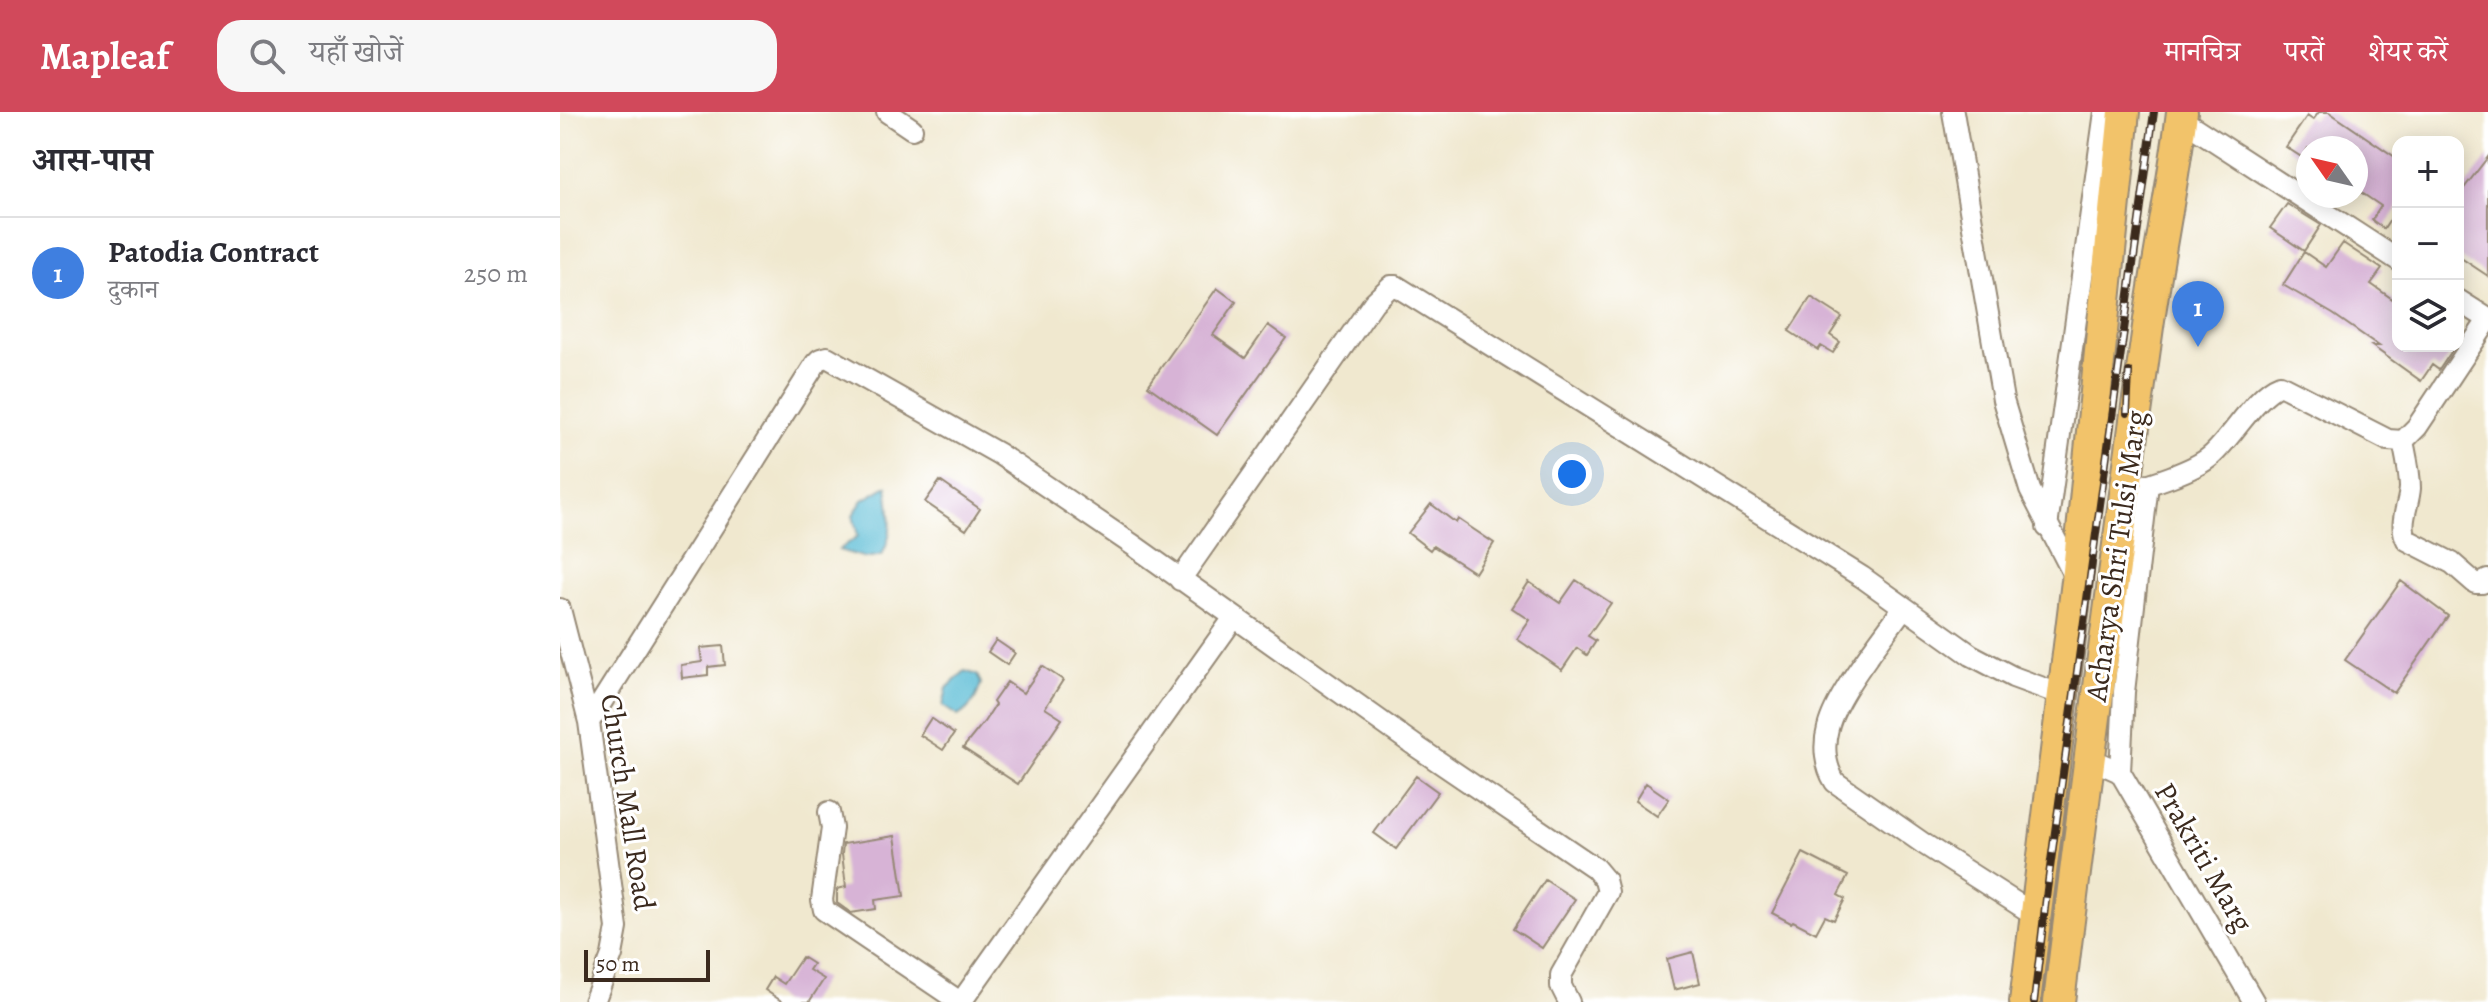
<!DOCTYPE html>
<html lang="hi">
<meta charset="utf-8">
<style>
:root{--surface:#fff;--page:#f7f7f7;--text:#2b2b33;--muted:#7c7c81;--line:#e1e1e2;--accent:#d1495b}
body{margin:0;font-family:Alegreya,"Noto Serif Devanagari",serif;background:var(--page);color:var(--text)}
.controls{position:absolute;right:24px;top:24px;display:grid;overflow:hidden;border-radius:16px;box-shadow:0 4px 20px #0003}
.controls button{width:72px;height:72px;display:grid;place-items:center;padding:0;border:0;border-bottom:2px solid var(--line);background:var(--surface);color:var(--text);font:40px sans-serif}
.compass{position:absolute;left:1736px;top:24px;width:72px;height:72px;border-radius:50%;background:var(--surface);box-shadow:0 4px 20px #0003;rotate:304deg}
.scale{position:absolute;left:24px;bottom:20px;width:126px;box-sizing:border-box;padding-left:8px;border:4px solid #3b2a1e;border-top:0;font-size:22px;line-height:28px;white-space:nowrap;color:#3b2a1e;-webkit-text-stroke:6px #fff;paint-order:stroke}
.you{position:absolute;left:1012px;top:362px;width:28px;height:28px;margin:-20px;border:6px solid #fff;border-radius:50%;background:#1a73e8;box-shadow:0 0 0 12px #1a73e833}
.badge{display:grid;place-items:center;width:52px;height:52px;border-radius:50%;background:var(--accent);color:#fff;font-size:26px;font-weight:700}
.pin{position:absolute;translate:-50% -66px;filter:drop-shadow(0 2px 4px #0008)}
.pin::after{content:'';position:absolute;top:42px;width:28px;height:24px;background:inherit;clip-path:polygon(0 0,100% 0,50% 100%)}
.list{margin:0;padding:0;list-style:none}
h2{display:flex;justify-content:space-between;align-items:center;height:104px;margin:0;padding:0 32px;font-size:34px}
h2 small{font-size:26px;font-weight:400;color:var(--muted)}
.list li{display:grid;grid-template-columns:52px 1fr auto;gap:24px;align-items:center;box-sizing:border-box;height:112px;padding:0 32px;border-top:2px solid var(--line)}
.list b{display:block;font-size:30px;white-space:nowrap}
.list p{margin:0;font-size:26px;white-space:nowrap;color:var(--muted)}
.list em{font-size:26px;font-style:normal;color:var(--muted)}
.icon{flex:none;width:44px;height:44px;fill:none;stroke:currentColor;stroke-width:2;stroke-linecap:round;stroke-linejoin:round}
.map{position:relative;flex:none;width:1928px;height:890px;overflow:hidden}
header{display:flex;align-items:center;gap:48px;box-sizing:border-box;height:112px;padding:0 40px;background:var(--accent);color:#fff}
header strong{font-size:38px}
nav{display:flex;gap:44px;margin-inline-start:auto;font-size:28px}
.search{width:560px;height:72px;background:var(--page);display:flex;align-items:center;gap:20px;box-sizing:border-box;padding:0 28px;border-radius:24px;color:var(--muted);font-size:30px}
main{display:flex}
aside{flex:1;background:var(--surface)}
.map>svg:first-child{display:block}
.water{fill:#55bad4;stroke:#487279;stroke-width:2}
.building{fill:#d7b3d6}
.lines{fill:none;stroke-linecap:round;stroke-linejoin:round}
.minor-casing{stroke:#968976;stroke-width:24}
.highway-casing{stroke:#968976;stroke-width:34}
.minor{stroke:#fff;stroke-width:20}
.highway{stroke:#f2c36a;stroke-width:30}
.rail-casing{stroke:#3b2a1e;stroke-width:8}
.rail{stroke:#fff;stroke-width:5;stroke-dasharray:15;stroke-linecap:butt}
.labels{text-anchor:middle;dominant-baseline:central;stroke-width:6;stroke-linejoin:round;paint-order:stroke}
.street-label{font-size:30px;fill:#3b2a1e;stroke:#fff}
</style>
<header>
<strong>Mapleaf</strong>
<div class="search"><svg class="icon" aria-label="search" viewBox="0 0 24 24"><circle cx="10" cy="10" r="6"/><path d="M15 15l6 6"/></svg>यहाँ खोजें</div>
<nav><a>मानचित्र</a><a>परतें</a><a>शेयर करें</a></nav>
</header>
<main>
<aside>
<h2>आस-पास<small></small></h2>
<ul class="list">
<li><span class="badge" style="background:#3f7fe0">1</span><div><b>Patodia Contract</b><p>दुकान</p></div><em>250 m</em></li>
</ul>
</aside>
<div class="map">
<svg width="1928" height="890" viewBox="0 0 1928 890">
<rect width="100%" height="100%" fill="#fff"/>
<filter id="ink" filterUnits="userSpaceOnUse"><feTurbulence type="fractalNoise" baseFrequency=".0125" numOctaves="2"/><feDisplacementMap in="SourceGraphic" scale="16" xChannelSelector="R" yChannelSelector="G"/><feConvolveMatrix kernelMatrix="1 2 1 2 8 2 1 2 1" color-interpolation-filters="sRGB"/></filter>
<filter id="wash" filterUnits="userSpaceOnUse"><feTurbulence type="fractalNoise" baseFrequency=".006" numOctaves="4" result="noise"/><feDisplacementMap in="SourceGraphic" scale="32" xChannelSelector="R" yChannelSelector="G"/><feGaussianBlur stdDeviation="1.8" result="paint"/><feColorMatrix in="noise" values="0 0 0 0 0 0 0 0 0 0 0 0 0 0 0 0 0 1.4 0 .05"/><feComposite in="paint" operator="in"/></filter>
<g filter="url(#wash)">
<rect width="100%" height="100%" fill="#f0e8cf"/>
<path class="water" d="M327,374C330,401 335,418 322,443L306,446L279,438L298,424L293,403L303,388Z
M405,559L417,563L421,571C417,586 411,596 398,604L383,594L387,576Z"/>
<g id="blocks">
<path class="building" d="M1759,0H1769L1838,47V96L1824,117L1812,108L1821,94L1796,77V36H1748L1743,46L1726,35L1747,4L1753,8Z
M1928,45V164L1898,144V84Z
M1727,92L1761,113L1744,139L1710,116Z
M1783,131L1822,157L1811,172L1838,191V234H1895L1879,258L1872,253L1861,269L1812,234H1819L1773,202L1723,173L1744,140L1766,155Z
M657,176L676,190L653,223L685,246L708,213L726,226L657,323L588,274Z
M1251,185L1282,205L1270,223L1280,230L1273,241L1261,234L1258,238L1229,219Z
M380,369L420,397L406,418L365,390Z
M871,392L896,411L898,407L934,431L915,461L873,434L870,438L848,421Z
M1016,468L1051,491L1028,524L1036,529L1027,543L1017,536L1002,558L957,527L970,508L952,496L969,470L1000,491Z
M1841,469L1888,504L1834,581L1785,548Z
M436,528L455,541L447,553L428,540Z
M163,534L165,553L148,555V563L122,566L121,553L142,550L140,536Z
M482,554L503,568L485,596L502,607L458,672L403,636L424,610L435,593L433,590L447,570L463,581Z
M371,606L394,622L383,638L360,623Z
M856,664L878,680L836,737L814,721Z
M1086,671L1109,687L1097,704L1075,689Z
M335,724L344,784L315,788L316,797L291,801L277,791V777L286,775L282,742L283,732Z
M1243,741L1288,764L1278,783L1285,787L1274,808L1265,804L1256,821L1233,809L1231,811L1212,801Z
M985,768L1015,787L982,836L953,817Z
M1133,840L1140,871L1114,878L1107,847Z
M242,845L253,852L249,858L264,867L249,890H223L205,878L213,865L224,872Z"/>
</g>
</g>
<g filter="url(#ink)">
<use href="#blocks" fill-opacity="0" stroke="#968976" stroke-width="2"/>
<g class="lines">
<g class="minor-casing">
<path id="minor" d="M327,0L352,17
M1393,0L1443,288L1470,378L1517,469
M1621,7L1838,148
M1898,188L1928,207
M1843,329C1846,344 1850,360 1850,376C1849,393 1838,412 1847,428L1892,451L1915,471H1922L1928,468
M1565,379C1588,373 1634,359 1651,344C1672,326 1696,282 1720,273L1828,328L1843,329L1857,315L1928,208
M1487,415L1545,0
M620,468L814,190L831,174H836L1302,465L1411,543L1453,565L1502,583
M1344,495C1323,525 1276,582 1268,616C1263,634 1265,654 1275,670L1364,732L1475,803
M0,497L29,610L57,816L52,843L34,890
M29,610L256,251L260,247L267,245L439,342L573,433L857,635L1035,756L1045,768L1048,780L1001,863V874L1009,890
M1528,646L1560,660L1694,890
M1560,660L1564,580L1588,372
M269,700L272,716L262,788L264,798L400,890
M401,890L673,507"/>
</g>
<g class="highway-casing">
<path id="highway" d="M1465,890L1517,469L1564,0
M1499,890C1526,667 1556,444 1587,222C1597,148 1613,74 1622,0"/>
</g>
<use href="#minor" class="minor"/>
<use href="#highway" class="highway"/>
<g class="rail-casing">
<path id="rail" d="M1567,301L1569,260
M1474,890L1487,778L1594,0"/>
</g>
<use href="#rail" class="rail"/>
</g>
</g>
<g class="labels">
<g class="street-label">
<text transform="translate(1556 444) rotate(-82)">Acharya Shri Tulsi Marg</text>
<text transform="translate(68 690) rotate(81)">Church Mall Road</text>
<text transform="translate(1644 745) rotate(60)">Prakriti Marg</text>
</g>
</g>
</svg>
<div class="controls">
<button>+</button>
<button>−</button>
<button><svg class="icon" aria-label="layers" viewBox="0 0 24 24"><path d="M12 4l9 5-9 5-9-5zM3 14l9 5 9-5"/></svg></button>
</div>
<svg class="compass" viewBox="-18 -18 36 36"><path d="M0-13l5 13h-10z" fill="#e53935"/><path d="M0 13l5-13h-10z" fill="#7c7c81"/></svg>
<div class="scale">50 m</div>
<div class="you"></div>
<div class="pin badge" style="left:1638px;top:235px;background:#3f7fe0">1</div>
</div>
</main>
